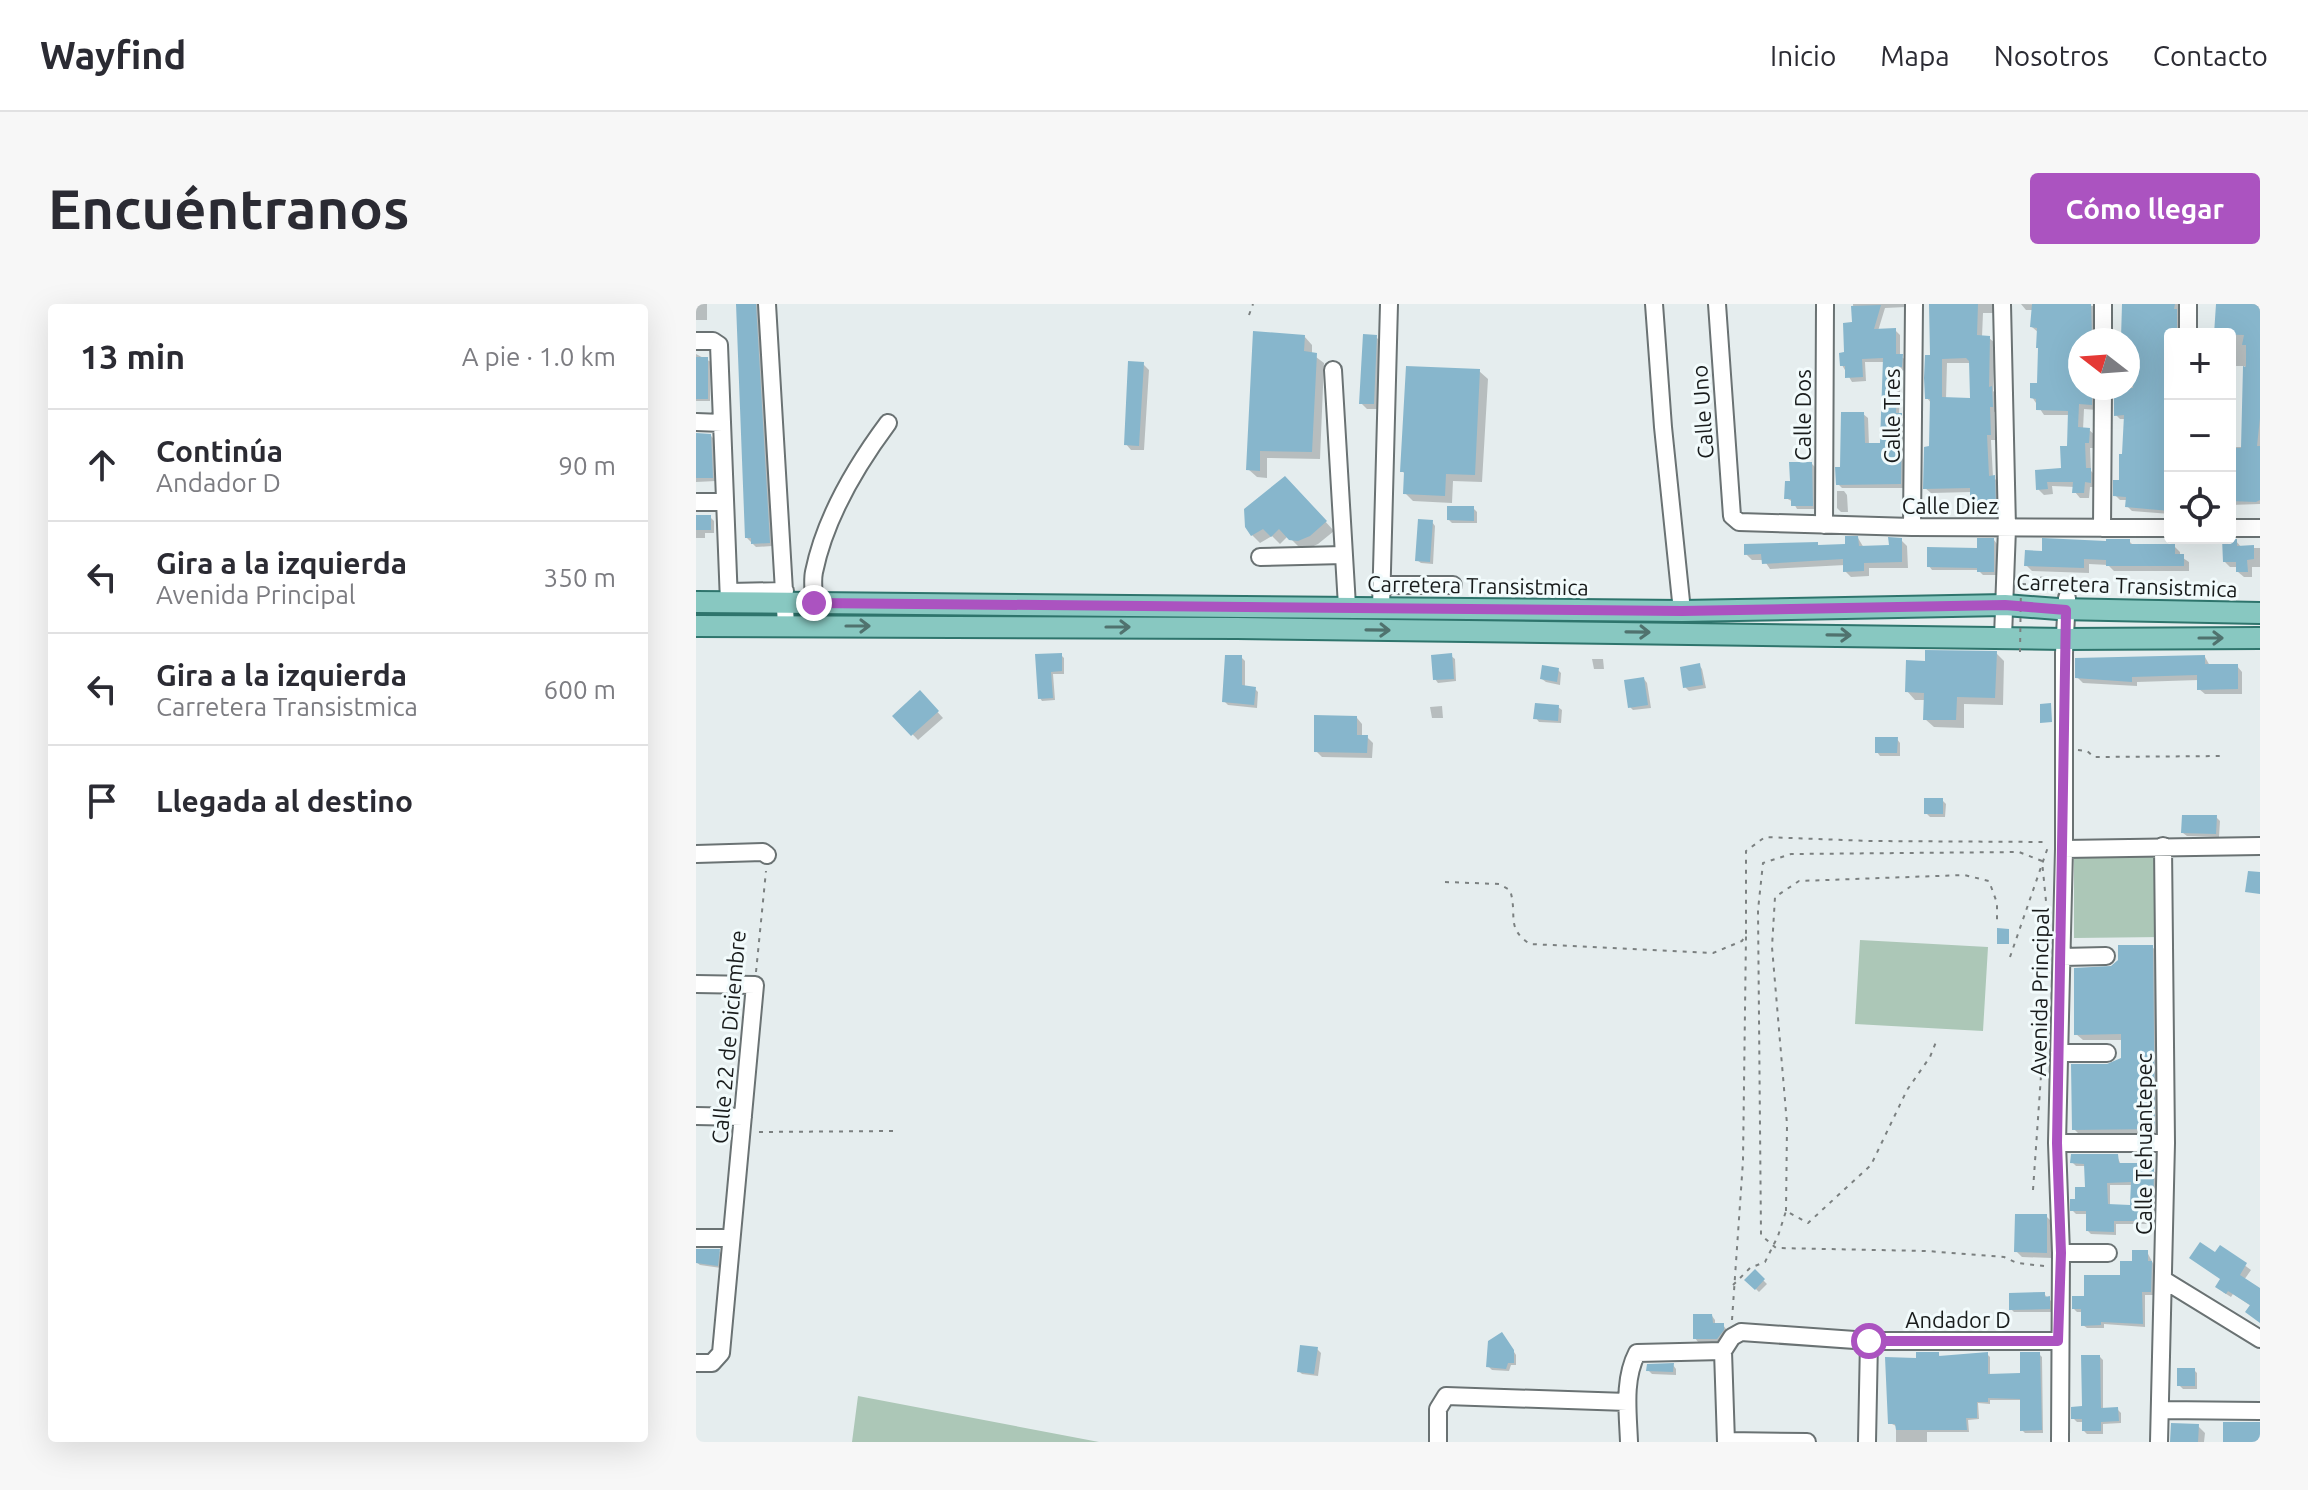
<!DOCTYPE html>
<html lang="es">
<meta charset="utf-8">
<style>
:root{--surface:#fff;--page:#f7f7f7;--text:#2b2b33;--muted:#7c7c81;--line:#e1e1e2;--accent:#ab53c0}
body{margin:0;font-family:Ubuntu,sans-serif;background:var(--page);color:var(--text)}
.controls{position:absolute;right:24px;top:24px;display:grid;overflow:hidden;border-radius:8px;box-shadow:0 8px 32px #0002}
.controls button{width:72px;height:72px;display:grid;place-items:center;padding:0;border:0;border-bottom:2px solid var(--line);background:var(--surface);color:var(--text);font:40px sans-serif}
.compass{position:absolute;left:1372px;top:24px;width:72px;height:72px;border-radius:50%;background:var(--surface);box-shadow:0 8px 32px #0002;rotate:287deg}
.stop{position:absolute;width:24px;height:24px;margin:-18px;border:6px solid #ab53c0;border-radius:50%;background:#fff}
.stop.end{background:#ab53c0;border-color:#fff;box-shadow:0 2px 8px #0008}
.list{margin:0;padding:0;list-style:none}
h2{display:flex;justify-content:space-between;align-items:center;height:104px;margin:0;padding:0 32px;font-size:34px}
h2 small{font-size:26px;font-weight:400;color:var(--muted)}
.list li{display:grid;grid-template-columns:52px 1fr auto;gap:24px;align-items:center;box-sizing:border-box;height:112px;padding:0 32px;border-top:2px solid var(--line)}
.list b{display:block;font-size:30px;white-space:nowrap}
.list p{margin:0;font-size:26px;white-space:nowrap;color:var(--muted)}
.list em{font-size:26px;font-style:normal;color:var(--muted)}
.icon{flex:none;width:44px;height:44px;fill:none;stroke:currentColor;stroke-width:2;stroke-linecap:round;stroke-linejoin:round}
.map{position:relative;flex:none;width:1564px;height:1138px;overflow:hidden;border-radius:8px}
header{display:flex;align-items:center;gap:48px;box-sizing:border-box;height:112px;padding:0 40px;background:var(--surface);border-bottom:2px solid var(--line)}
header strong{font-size:38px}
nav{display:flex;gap:44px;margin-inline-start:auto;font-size:28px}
.intro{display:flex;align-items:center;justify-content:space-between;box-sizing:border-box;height:192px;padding:0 48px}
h1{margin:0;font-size:56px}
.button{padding:20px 36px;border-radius:8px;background:var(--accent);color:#fff;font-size:28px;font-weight:700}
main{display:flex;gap:48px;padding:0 48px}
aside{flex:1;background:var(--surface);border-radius:8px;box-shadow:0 8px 32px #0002}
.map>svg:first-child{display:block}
.green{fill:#acc7b7}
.shadow{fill:#0003;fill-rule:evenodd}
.building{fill:#87b6cc;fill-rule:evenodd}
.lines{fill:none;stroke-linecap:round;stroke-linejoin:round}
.minor-casing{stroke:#6a7273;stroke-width:20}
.major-casing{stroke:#2e746c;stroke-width:24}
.path{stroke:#7b8080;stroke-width:2;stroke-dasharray:4 6;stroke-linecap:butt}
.minor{stroke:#fff;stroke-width:16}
.major{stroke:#88c8c1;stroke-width:20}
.path-bridge{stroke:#7b8080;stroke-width:2;stroke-dasharray:4 6;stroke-linecap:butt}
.oneway{stroke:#50726e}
.route{stroke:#ab53c0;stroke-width:10}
.labels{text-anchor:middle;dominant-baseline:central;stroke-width:6;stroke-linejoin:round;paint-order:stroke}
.street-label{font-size:22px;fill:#191c1c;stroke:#f2fbfc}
</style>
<header>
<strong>Wayfind</strong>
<nav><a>Inicio</a><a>Mapa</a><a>Nosotros</a><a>Contacto</a></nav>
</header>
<div class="intro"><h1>Encuéntranos</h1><a class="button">Cómo llegar</a></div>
<main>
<aside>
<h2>13 min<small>A pie · 1.0 km</small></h2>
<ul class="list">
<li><svg class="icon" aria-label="ahead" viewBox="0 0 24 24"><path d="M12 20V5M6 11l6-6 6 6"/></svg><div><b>Continúa</b><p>Andador D</p></div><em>90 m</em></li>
<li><svg class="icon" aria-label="left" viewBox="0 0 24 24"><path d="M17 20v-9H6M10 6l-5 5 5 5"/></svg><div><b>Gira a la izquierda</b><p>Avenida Principal</p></div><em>350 m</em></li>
<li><svg class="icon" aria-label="left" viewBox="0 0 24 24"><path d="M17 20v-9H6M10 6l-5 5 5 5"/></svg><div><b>Gira a la izquierda</b><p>Carretera Transistmica</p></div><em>600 m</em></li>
<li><svg class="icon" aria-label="arrive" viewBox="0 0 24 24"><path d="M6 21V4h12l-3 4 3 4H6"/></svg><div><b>Llegada al destino</b></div></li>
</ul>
</aside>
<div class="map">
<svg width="1564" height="1138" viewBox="0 0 1564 1138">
<rect width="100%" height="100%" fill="#e5edee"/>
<path class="green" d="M1465,544L1466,633L1378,634V545Z
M1164,636L1292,643L1287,727L1159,720Z
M162,1092L403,1138H156Z"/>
<path class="shadow" d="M0,0H11V16H0Z
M42,0H64L76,242L60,243L51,234Z
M1157,0H1210V3L1189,4L1182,27L1199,26L1204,31V52L1210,56V66L1205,67L1203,111L1210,115L1209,184H1146L1142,180L1167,110L1172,114L1173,141H1186L1189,58H1169L1170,77L1156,78L1146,61L1158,20Z
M1235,0H1297V9H1287L1286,33L1293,34L1299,39L1297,87L1301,90V107L1298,108L1299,136H1295L1297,173L1303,179L1304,211L1282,212L1276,206V188L1235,189L1229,184L1235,144L1236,100L1231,94L1236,53ZM1251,59H1275L1276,96L1250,95Z
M1325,0L1400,2L1401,36H1384V84H1404L1401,106L1388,105L1387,126H1393L1399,131L1398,144H1394L1395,167L1400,172V183H1394L1393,194H1384L1379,188V183L1356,182L1357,190L1348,191L1342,185L1341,167L1367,166L1373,144L1374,111H1348L1336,93L1343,81V29L1336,23L1338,6H1330Z
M1429,0H1483L1485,30H1474L1472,57H1474V210L1436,207L1432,203V196H1424L1419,191L1426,178L1430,115H1424L1420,111V84H1432V36H1428Z
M1557,0H1564V200L1534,201V109L1539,143H1546L1549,62H1534V30Z
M608,32L616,41V50L628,59L624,155L571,154V174L561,173L552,165Z
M680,33L686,39L683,105H671L665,99Z
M0,50L15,58L14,97H0Z
M447,60L453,66L448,146H435L430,140Z
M783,67L792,75L786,178L757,177L756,199L717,197L709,189L710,171L706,167Z
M0,131L15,132L18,135L20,177L0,178Z
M1116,160L1119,163L1120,205H1101L1097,198L1090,194L1096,179Z
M597,182L638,227L622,240L611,245L603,243L592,232L584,240L576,232L564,239L556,231Z
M1141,187H1148L1151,191L1152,208H1145L1141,204Z
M777,204L781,208V219H756L753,216Z
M0,211L14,213L18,217V229H9V234H0Z
M736,218L739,222L737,260L725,259L721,256Z
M1162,234L1168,244L1195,243L1205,236L1211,242L1212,264H1173V272L1155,273L1149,267V261L1074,265L1068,256H1056L1050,250L1121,240L1124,243L1151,242Z
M1528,234L1540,237L1546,244H1564V263H1556V273H1548L1542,268V263H1534L1529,258Z
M1298,236L1301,240V271H1287L1282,266H1236L1233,262L1283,246Z
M1433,237L1438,242H1478L1484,248V252L1493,258V267H1418L1412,261L1393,260V269L1336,267L1330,261L1348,249Z
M1300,349L1308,357L1307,401L1268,400V424L1238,423L1229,415L1230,396H1219L1211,387L1230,359Z
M365,351L368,354V370H357L359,396L346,397L344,394L341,352Z
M755,352L759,355L760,377L742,379L739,375Z
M545,353L549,357V384L559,385L562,388L561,404L532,401L528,397Z
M1509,353L1514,362H1541L1546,368V390H1509L1503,385V376L1441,378V382L1387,379L1381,373Z
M896,355H907L908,365H898Z
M1003,361L1006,365L1010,384L993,387L989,383Z
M862,366L865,369L864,381L850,378L846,375Z
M948,375L951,379L955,404L937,406L934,403Z
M224,389L247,414L222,436L199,412Z
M746,402L747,414H736L734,403Z
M862,403L866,406L865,419L843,418L840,414Z
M661,414L666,420V433H671L677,439L676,454L626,453L620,447Z
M1201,435L1204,439V452H1184L1181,448Z
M1246,496L1250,500L1249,513H1234L1230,509Z
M1520,513L1524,517L1523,533L1491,532L1487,529Z
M1456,643L1463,649L1465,830L1384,831L1378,825L1412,762L1427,755V736H1387L1380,730L1416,664Z
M1421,852L1425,861H1443L1461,869L1460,920H1420V931L1395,930L1392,927V910H1380L1376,906L1391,885V862H1380L1376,858ZM1414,881H1437L1436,903L1414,902Z
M1350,912L1356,918V954L1326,953L1320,947Z
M1525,944L1555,966L1548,976L1564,986V1018L1555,1002L1537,990L1535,993L1527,988L1520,951Z
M23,947L26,950L25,964L4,961L0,958Z
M1451,948L1459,963L1458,991H1449V1023L1408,1020V1024H1391L1387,1021V1008H1381L1378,1005L1390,994L1426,973Z
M1059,968L1071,980L1063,988L1051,976Z
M1348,990L1356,998V1008H1318L1315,1005Z
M1016,1012L1019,1016V1021H1027L1030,1025V1030L1025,1038H1002L999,1034Z
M809,1034L820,1051V1061H815L813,1067L796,1066L792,1062Z
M621,1045L625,1049L622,1072L606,1070L603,1067Z
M1242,1050L1245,1054L1291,1050L1294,1053V1072L1326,1070L1343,1050L1346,1053L1347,1129H1329L1326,1126V1096H1294V1100L1282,1099L1283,1115L1272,1116L1273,1128H1231V1138H1200V1122L1194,1119L1222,1057Z
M1404,1053L1407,1056V1106L1421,1105L1425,1109V1119L1407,1120V1130H1391L1388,1127V1118H1381L1377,1114L1388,1104Z
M977,1061L980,1065V1071L956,1070L952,1066Z
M1498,1066L1501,1069V1085H1487L1483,1081Z
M1502,1122L1509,1129L1508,1138H1476Z"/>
<path class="building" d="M40,0H60L74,239L55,240V234H49Z
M1233,0H1282L1281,31L1294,32L1293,83L1296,82L1297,103H1294L1295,131H1291L1293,172L1299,171L1300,206L1274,207V184L1227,185L1228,143L1233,142L1234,95H1229L1228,74L1229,51H1234ZM1270,54L1273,57L1274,94L1246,93V55Z
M1336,0H1395L1396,35L1384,36V84H1396V101L1383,100L1382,123L1394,124L1393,139H1389L1390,164H1395V179L1389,178L1388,189H1376L1377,178H1351L1352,185L1340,186L1339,166L1365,164L1364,142H1371L1372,107L1340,106V95L1334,94V79H1341L1342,44H1340L1341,24L1334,23Z
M1426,0H1479L1478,5H1481V28L1469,31L1468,55H1474V207L1429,203L1430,193L1417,192V176H1423V150H1426L1428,111L1418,112V84H1437L1438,62H1432V35L1425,34Z
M1520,0H1564V114L1561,142H1564V196L1560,198L1534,197V144H1545L1547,62L1550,63V41H1546L1548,31L1518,30Z
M1185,1L1178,25L1200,24V50H1207L1206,63H1201L1200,109H1206L1205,180L1140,181L1139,163H1144L1145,108H1168L1169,139H1184L1187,54L1166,55L1167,73L1149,74V62H1144L1143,49L1148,48L1147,19L1156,18L1155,2Z
M557,27L609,31L608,47L621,49L616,148L564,147V167L550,166Z
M667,30L681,31L678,100H663Z
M0,53H12V95H0Z
M432,57L448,58L443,142L428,141Z
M710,62L784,65L779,171L750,170L749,192L707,190L708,168H704Z
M0,129L15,130L17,174H0Z
M1093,158H1116L1117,202H1095V195H1088L1089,177H1094Z
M589,172L631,217L614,232L602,237L593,236L583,225L575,233L567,225L555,232L549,223L548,205Z
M751,202H778V217L751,216Z
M0,211H15V226H0Z
M722,215L737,216L734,258L719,257Z
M1149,232H1162L1163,242L1193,241L1192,233L1206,234V258L1168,259V267L1147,268V255L1066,260L1065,250L1048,251V240L1122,238V241L1149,240Z
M1281,234H1298V268H1281V264L1231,263V243L1281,244Z
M1346,234L1410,237V235H1434V240H1479V250H1488V262H1410V256L1388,255V264L1328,262L1329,246L1346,247Z
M1526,234L1541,235V242L1558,241V255L1551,256L1552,268H1540V258H1527Z
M1229,346L1301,347L1299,394L1261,393L1260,416H1227L1228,389L1209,388L1210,356L1229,357Z
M366,349V367L355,368L357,394L342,395L339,350Z
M756,349L758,375L737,376L735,351Z
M529,351H546V381L560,383L558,401L526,398Z
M1509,351V360H1542V385L1501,386V371L1436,373V378L1379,374V354Z
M1004,359L1007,381L987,384L984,363Z
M846,361L863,364L861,378L844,375Z
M948,373L952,401L932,404L928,376Z
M224,386L243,407L215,432L196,412Z
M839,399L863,401L862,417L837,415Z
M1355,399L1356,418L1344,419V400Z
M618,411L661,412V431H672L671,449L618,448Z
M1179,433H1202L1201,449H1179Z
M1228,494H1247V510H1228Z
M1486,511H1521L1520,530L1485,529Z
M1552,567L1564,568V590L1549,588Z
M1301,624L1313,625V640H1301Z
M1422,641H1457L1459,825L1376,826L1375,760H1411L1425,754V730L1378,731V664L1415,662L1422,656Z
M1375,850H1422L1423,859H1444V863L1458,864L1457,917H1418V928L1390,927V907H1374V895H1379V883H1389L1388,860L1374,859ZM1435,878L1434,901L1412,900L1411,879Z
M1319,910H1351V949L1318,948Z
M1504,938L1519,948L1524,941L1551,959L1544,971L1564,984V1019L1549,1008L1554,1001L1532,987L1530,990L1519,983L1524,975L1493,954Z
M0,945H24L22,962L0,959Z
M1436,946H1452V957H1456L1455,988H1446L1447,1020L1405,1018V1021L1385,1022V1005H1376V992H1388V971H1424V957H1436Z
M1059,965L1069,975L1059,986L1048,976Z
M1349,988V993L1354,992V1005L1313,1006V989Z
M997,1010H1016L1017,1019H1028V1026L1021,1035H997Z
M806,1028L818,1046V1059H812L810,1065L790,1063L792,1037Z
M604,1041L622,1043L618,1070L601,1068Z
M1220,1048H1243V1052L1292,1048V1070L1324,1069V1048H1344L1346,1126L1324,1127V1095L1292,1094V1098H1281V1114H1270L1271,1126H1200L1199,1120H1192L1189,1053L1220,1054Z
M1385,1051H1404L1405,1104L1422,1103L1423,1117L1405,1118V1127H1386V1115H1375V1103L1386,1102Z
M978,1059L977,1068L950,1067L951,1060Z
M1481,1064H1499V1082H1481Z
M1527,1118H1564V1138H1527Z
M1475,1119L1503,1120L1502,1138H1474Z"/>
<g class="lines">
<g class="minor-casing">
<path id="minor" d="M71,0L90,321
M958,0L967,123L986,307
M1021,0L1036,212L1043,218L1216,223L1474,224
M1306,0L1311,224L1307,333
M1492,0V30
M1407,36V0
M0,37H17L23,41L33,298
M637,66L651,302
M0,118L26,119
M0,198H28
M1128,221L1129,0
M1216,223L1218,0
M1406,224L1407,84
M1534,224H1564
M564,253L648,251
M686,281H757
M33,288L89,287
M118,299C118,289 116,277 118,268C129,214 160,162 192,119
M685,304L693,0
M1368,545L1564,542
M0,550L67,548L71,551
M1366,653L1410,652
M0,680L59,681L25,1049L16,1059H0
M1363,749H1411
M0,812L47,813
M1361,839H1470
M0,934H35
M1365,949H1412
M1468,976L1564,1035
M1027,1047L1036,1033L1045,1028L1173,1037H1362
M1027,1047L1030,1138
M1466,1106L1564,1107
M1030,1137L1111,1138
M742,1138V1105L750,1092L931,1098
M933,1138C932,1109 927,1076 941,1049L1027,1047
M1171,1138L1173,1037
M1364,1138L1365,949L1361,839L1368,545V349L1371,294
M1463,1138L1470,839L1467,542"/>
</g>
<g class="major-casing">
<path id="major" d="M0,298L986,307L1309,301L1362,305L1564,309
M0,322L541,324L1369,335L1564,334"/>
</g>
<path class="path" d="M553,11L557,0
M1324,273L1356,274V281
M1326,280L1356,281
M1382,446L1391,447L1398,453L1529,452
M749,578L803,580L814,586C822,611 809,624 834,640L1017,649L1046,637L1050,630V547L1069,533L1174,537L1351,538
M1314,653L1352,543
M60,668L70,567
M63,828L199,827
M1337,886L1347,743
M1090,907L1091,820L1076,643L1079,593L1103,577L1268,571L1293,577L1301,599V616
M1348,962L1321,959L1308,953L1231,947L1080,944L1065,931L1062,606L1067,559L1095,550L1323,548L1346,557L1350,597
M1037,981L1054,964L1069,958L1082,932L1090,907L1112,919L1175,861L1211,786L1234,753L1240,738
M1036,1016L1047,857L1050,631"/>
<use href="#minor" class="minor"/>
<use href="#major" class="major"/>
<path class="path-bridge" d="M1324,348L1325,280"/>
</g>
<defs><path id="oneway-shaft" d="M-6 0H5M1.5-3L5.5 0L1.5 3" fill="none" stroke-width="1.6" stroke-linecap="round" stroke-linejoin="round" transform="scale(2)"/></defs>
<g class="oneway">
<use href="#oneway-shaft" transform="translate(162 322)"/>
<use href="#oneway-shaft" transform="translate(422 323)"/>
<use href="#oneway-shaft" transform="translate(682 326) rotate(1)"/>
<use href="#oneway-shaft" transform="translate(942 328) rotate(1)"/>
<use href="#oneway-shaft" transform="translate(1143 331) rotate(1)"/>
<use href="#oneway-shaft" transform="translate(1515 334)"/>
</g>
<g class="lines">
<path class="route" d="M118,299L986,307L1309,301L1370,306L1361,839L1365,949L1362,1037H1173"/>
</g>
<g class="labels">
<g class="street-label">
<text transform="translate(1006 108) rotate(-94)">Calle Uno</text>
<text transform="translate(1106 111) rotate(-90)">Calle Dos</text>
<text transform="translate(1195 112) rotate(-90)">Calle Tres</text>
<text x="1254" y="201">Calle Diez</text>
<text transform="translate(782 281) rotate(1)">Carretera Transistmica</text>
<text transform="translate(1431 281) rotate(2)">Carretera Transistmica</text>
<text transform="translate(1343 688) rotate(-89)">Avenida Principal</text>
<text transform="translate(32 733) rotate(-85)">Calle 22 de Diciembre</text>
<text transform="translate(1447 840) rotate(-90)">Calle Tehuantepec</text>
<text x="1262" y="1015">Andador D</text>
</g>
</g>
</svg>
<div class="controls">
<button>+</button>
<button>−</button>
<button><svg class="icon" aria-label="locate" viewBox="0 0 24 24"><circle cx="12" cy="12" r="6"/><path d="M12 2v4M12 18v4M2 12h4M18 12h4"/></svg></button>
</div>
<svg class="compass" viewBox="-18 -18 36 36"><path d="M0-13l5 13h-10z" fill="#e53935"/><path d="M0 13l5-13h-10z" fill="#7c7c81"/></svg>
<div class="stop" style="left:1173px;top:1037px"></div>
<div class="stop end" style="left:118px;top:299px"></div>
</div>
</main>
